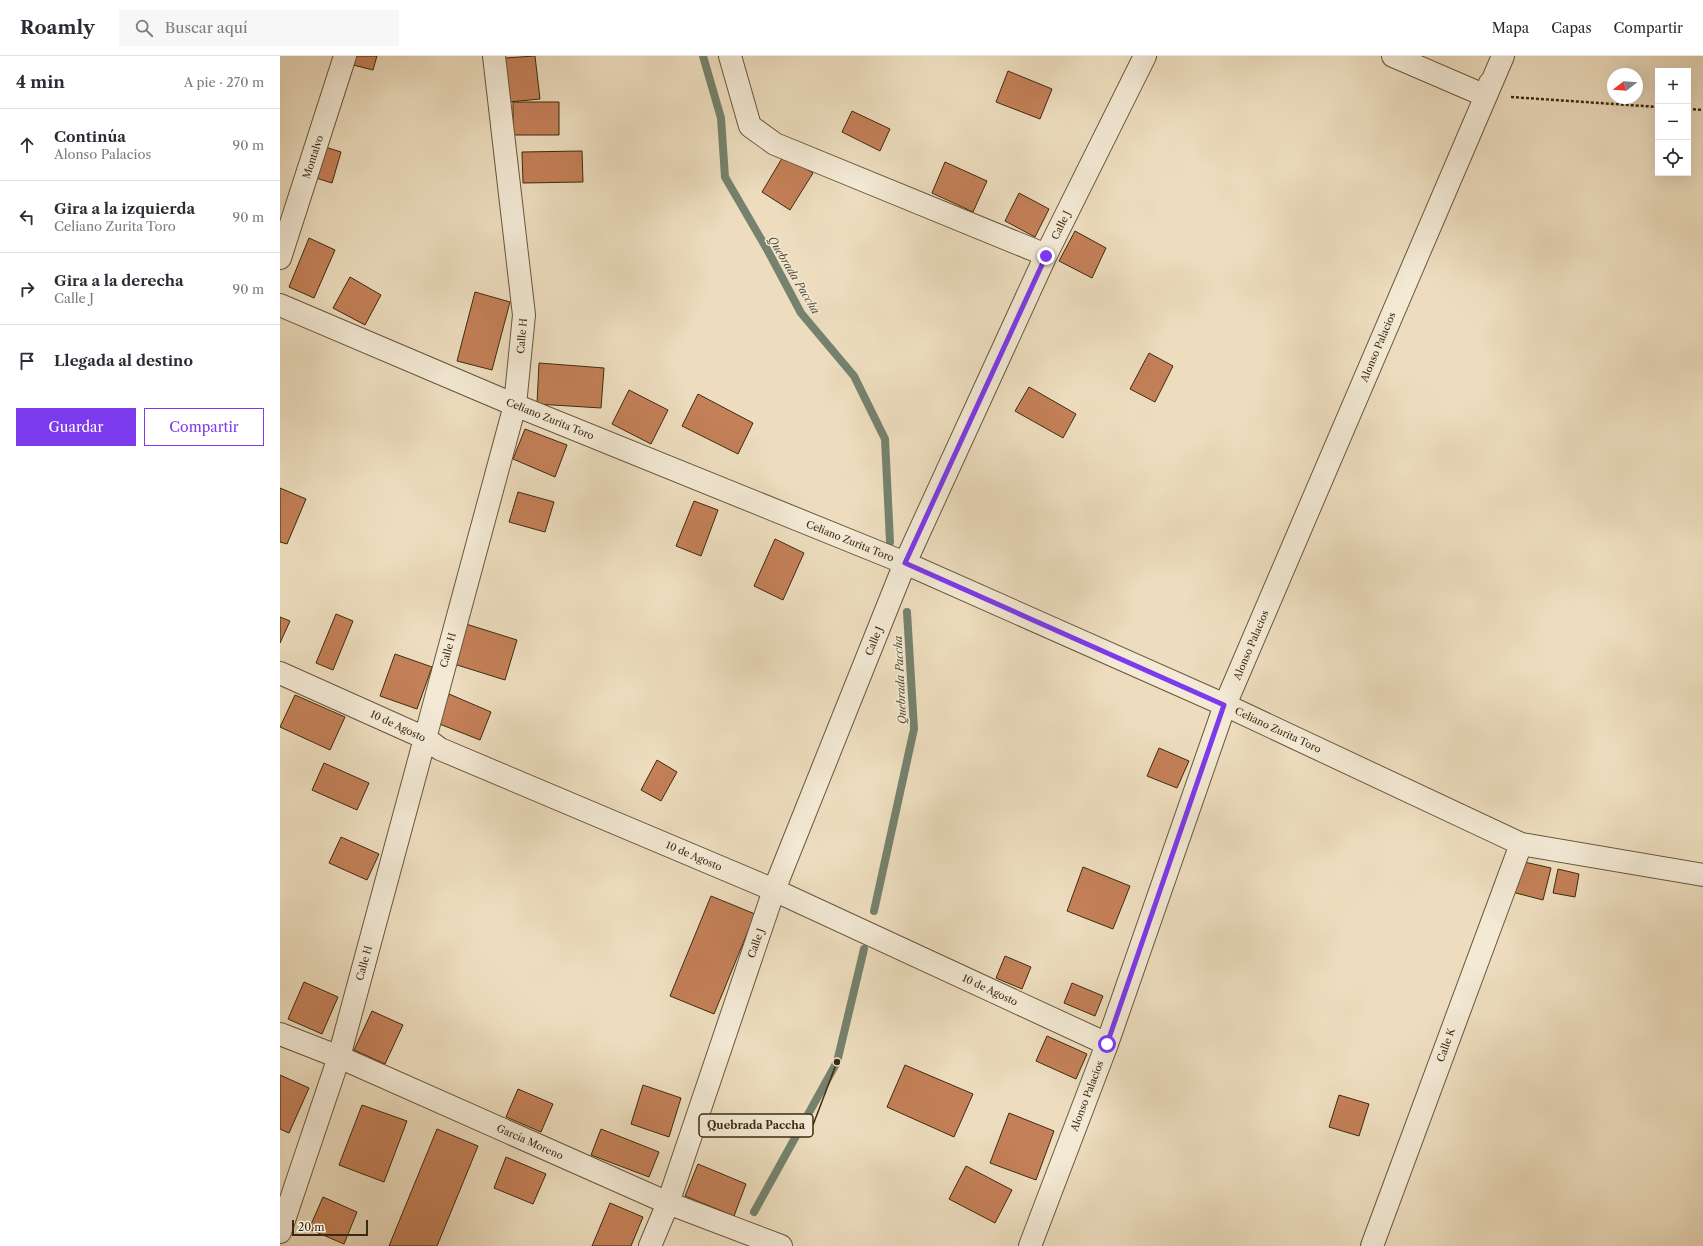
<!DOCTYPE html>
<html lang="es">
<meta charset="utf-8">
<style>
:root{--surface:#fff;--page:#f7f7f7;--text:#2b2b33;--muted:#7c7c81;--line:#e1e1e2;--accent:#7c3aed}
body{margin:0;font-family:"Libre Caslon Text",serif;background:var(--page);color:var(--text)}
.controls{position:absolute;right:12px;top:12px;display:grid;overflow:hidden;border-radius:0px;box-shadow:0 4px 16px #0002}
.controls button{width:36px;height:36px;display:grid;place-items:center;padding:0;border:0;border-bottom:1px solid var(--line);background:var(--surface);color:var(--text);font:20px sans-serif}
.compass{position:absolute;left:1327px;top:12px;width:36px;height:36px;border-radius:50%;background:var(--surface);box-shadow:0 4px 16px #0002;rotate:253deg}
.scale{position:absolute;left:12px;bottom:10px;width:76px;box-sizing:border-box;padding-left:4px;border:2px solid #3d2a0e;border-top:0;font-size:11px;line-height:14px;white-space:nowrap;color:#3d2a0e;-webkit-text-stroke:3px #f3e9d5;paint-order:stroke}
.stop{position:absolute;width:12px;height:12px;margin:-9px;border:3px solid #7c3aed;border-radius:50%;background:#fff}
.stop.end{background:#7c3aed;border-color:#fff;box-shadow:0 1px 4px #0008}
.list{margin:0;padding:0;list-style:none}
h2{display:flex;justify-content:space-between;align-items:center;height:52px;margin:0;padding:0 16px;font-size:17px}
h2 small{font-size:13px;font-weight:400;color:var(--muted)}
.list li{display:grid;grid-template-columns:26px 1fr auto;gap:12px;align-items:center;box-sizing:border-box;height:72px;padding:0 16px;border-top:1px solid var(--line)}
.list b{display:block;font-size:15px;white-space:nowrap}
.list p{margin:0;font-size:13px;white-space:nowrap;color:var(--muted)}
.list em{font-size:13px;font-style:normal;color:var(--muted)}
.actions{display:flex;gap:8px;padding:12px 16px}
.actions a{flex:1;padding:9px 0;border:1px solid var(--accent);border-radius:0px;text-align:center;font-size:14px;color:var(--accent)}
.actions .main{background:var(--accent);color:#fff}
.icon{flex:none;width:22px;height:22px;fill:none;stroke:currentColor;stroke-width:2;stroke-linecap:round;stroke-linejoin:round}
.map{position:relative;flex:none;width:1423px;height:1190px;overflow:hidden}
header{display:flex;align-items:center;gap:24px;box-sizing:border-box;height:56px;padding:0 20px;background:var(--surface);border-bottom:1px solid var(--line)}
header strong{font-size:19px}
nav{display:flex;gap:22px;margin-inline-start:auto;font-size:14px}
.search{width:280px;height:36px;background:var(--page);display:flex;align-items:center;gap:10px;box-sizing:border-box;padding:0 14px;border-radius:0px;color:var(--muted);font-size:15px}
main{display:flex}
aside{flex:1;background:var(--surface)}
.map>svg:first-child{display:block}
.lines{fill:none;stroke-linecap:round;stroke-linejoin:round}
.stream{stroke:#75826d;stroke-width:8}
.building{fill:#c48058;stroke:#3d2a0e}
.minor-casing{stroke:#69573a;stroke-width:24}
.path{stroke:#3d2a0e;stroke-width:2.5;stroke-dasharray:3 2;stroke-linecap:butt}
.minor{stroke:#f3e9d5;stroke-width:22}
.route{stroke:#7c3aed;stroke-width:5}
.labels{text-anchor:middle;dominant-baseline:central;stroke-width:3;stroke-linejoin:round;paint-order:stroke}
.street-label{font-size:10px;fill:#3d2a0e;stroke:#f3e9d5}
.water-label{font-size:11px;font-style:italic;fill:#544f36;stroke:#f3e9d5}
.leader{fill:none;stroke:#3d2a0e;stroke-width:1.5}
.callout-dot{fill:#3d2a0e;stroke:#f3e9d5;stroke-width:1.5}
.callout{fill:#f3e9d5;stroke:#3d2a0e;stroke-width:1.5}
.callout-label{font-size:11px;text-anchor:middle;font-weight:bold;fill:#3d2a0e}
</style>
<header>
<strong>Roamly</strong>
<div class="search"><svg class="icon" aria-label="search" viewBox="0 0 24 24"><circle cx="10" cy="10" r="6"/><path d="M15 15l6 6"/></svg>Buscar aquí</div>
<nav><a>Mapa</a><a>Capas</a><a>Compartir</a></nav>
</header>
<main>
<aside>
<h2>4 min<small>A pie · 270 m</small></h2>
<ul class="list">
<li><svg class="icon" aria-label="ahead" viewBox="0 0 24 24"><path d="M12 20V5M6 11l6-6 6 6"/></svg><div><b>Continúa</b><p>Alonso Palacios</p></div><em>90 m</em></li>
<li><svg class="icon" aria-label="left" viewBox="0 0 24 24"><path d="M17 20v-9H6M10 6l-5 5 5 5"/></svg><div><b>Gira a la izquierda</b><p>Celiano Zurita Toro</p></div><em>90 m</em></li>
<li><svg class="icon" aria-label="right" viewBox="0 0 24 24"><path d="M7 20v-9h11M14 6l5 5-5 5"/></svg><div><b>Gira a la derecha</b><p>Calle J</p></div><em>90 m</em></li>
<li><svg class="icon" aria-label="arrive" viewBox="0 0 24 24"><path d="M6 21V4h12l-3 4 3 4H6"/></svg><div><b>Llegada al destino</b></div></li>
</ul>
<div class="actions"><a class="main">Guardar</a><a>Compartir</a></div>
</aside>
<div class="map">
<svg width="1423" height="1190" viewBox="0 0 1423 1190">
<rect width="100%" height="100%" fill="#edddbe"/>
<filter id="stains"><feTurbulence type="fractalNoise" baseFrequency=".005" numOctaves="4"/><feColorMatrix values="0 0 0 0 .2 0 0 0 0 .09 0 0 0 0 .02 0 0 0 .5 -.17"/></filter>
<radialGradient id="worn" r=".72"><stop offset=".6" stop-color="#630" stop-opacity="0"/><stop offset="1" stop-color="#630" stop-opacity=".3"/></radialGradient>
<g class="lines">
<path class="stream" d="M423,0L441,62L445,121L488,195L521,257L574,320L605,383L610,486
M594,855L634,673L627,556
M474,1156L557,1006L584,893"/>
</g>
<path class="building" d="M75,0H97L93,14L73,9Z
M255,0L260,43L229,46L225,2Z
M728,15L772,33L760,63L716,46Z
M233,46H279V79H233Z
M572,55L610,73L600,95L562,76Z
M42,90L61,96L52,127L33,121Z
M302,95L303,126L243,127L242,96Z
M504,99L533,117L510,154L482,136Z
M665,106L707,125L693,156L652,137Z
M739,137L769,153L755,181L725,165Z
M795,175L826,192L812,222L779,205Z
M29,182L55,194L34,242L9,231Z
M70,221L101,239L85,269L53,252Z
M195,236L230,246L212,314L177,305Z
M869,297L893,310L875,346L850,333Z
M259,307L324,312L321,352L257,348Z
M749,331L796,358L783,382L735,355Z
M349,334L388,354L371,388L332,368Z
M418,338L473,367L458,398L402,370Z
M245,373L287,389L275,421L233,403Z
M0,432L26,443L7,488L0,486Z
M238,436L274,446L265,476L229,466Z
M414,445L438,454L421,500L396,490Z
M495,483L524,497L503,544L474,530Z
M56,558L73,565L53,614L36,607Z
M0,561L10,565L0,587Z
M186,568L237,584L225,624L174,608Z
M115,598L152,611L137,653L100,640Z
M169,638L211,656L200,684L157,667Z
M15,639L65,661L50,694L0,671Z
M879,692L909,705L897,732L867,720Z
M377,704L397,716L381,745L361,734Z
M44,707L89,727L77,754L32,734Z
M61,781L99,798L87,824L49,807Z
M1240,805L1271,812L1263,844L1232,836Z
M803,811L850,830L833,873L787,855Z
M1278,813L1299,818L1295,841L1273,837Z
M431,840L475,858L434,958L390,940Z
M725,900L751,911L742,933L716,922Z
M24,926L58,941L42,978L8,963Z
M792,927L823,940L815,960L784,947Z
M92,955L123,969L105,1008L74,994Z
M767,980L807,998L796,1023L756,1005Z
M625,1009L693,1038L674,1081L607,1051Z
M0,1019L29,1032L9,1077L0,1073Z
M363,1029L401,1042L389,1081L351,1068Z
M238,1033L273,1048L261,1076L226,1061Z
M1059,1039L1089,1048L1079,1080L1049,1071Z
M82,1049L127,1065L104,1126L59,1109Z
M729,1057L774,1075L756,1124L710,1107Z
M157,1073L198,1090L157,1190H109Z
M321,1073L379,1096L369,1121L311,1099Z
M226,1101L266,1118L253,1148L214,1132Z
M418,1108L466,1128L454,1160L405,1140Z
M686,1110L732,1134L715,1167L669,1143Z
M43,1141L77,1156L64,1188L29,1173Z
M330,1147L363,1161L351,1190H312Z"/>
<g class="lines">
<g class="minor-casing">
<path id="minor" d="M450,0L470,70L495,88L766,199
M1113,0L1206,40L1210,27
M0,202L65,0
M0,249L235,349L625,507L945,649L1241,788L1423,819
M0,617L145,682L160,693L494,834L827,988
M0,978L59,1001L388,1147L501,1190
M0,1176L59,1001L235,349L244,259L214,0
M370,1190L388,1147L494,834L625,507L766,199L865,0
M750,1190L827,988L945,649L1223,0
M1092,1190L1241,788"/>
</g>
<path class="path" d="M1231,41L1378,51
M1408,53L1423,54"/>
<use href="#minor" class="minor"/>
</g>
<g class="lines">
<path class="route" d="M766,200L625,507L944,649L827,988"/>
</g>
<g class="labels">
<g class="street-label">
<text transform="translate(33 101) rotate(-72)">Montalvo</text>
<text transform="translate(781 169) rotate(-64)">Calle J</text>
<text transform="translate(242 280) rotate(-85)">Calle H</text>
<text transform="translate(1098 291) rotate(-67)">Alonso Palacios</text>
<text transform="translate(270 363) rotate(22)">Celiano Zurita Toro</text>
<text transform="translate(570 485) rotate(22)">Celiano Zurita Toro</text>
<text transform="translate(594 585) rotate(-68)">Calle J</text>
<text transform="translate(971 589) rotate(-67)">Alonso Palacios</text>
<text transform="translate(168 594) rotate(-75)">Calle H</text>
<text transform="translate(118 670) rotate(25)">10 de Agosto</text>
<text transform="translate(998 674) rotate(25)">Celiano Zurita Toro</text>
<text transform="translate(414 800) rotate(23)">10 de Agosto</text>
<text transform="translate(476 887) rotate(-71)">Calle J</text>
<text transform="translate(84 907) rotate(-75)">Calle H</text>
<text transform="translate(710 934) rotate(25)">10 de Agosto</text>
<text transform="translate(1166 989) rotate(-70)">Calle K</text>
<text transform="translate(807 1040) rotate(-69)">Alonso Palacios</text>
<text transform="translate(250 1086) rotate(24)">García Moreno</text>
</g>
<g class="water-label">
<text transform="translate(514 219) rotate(59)">Quebrada Paccha</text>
<text transform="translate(620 624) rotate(-93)">Quebrada Paccha</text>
</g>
</g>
<path class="leader" d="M557 1006L533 1069"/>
<circle class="callout-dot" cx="557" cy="1006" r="4"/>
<rect class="callout" x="419" y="1058" width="114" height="23" rx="4"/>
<g class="callout-label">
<text x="476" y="1073">Quebrada Paccha</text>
</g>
<rect width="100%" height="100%" filter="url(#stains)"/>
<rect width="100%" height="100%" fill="url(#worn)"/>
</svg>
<div class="controls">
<button>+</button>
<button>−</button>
<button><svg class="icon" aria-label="locate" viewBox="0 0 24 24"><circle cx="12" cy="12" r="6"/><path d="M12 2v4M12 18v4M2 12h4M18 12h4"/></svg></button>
</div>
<svg class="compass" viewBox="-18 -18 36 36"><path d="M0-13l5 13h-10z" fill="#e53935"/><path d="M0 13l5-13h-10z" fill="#7c7c81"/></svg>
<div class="scale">20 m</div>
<div class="stop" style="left:827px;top:988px"></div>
<div class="stop end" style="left:766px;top:200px"></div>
</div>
</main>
